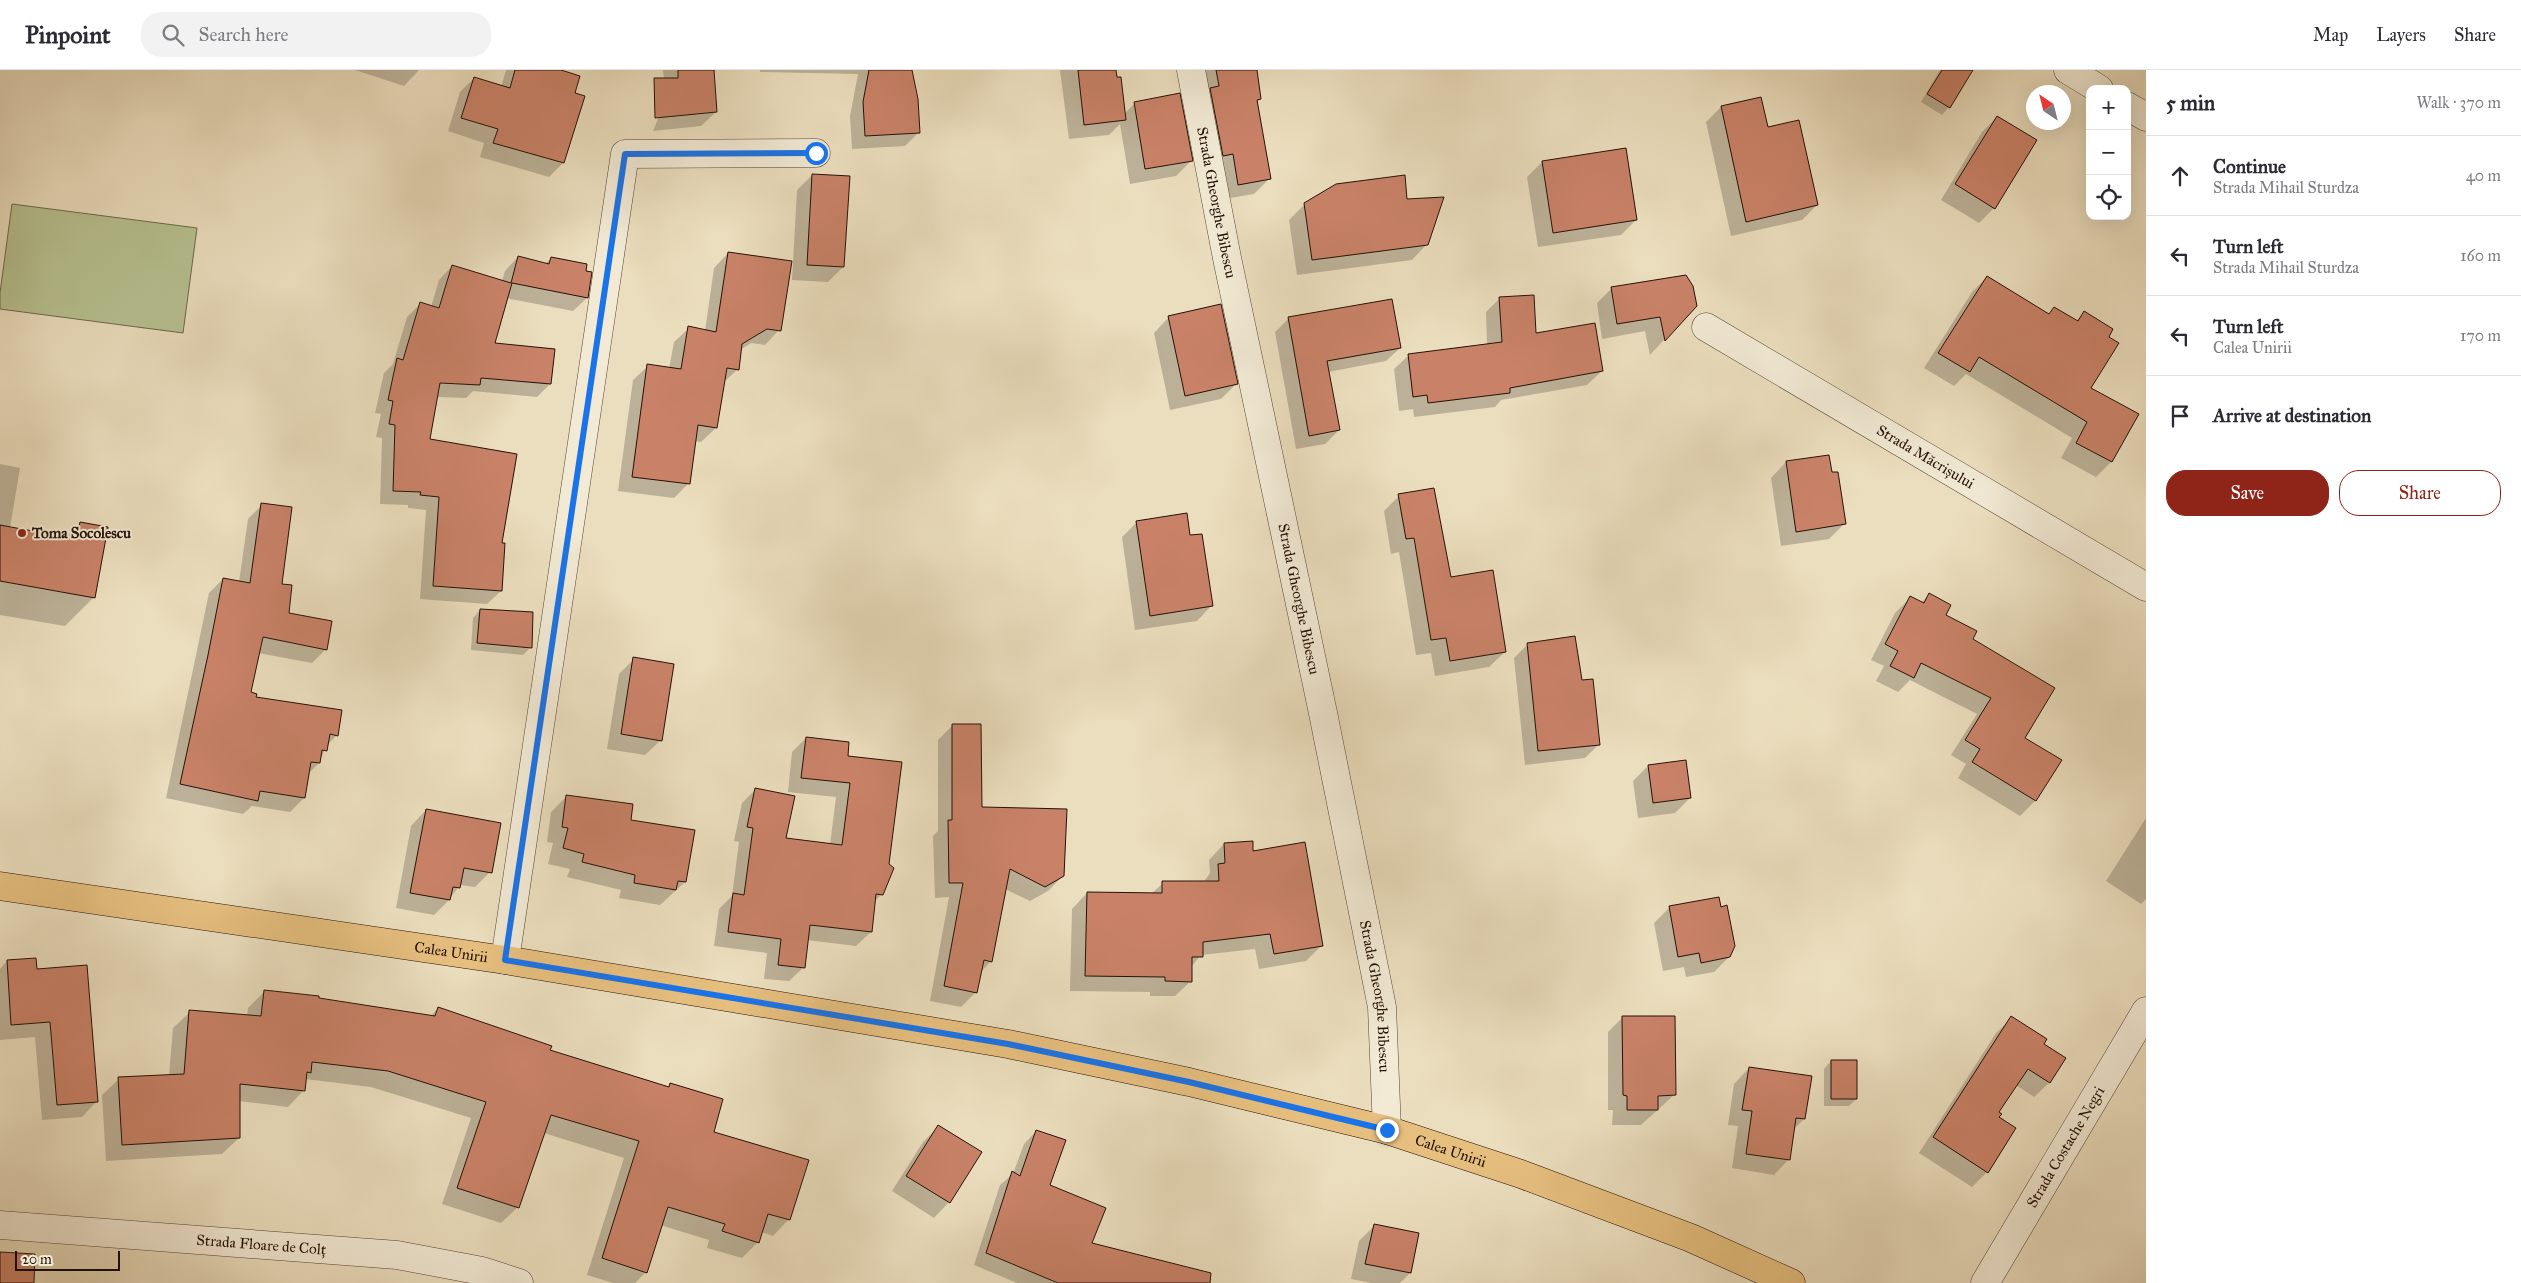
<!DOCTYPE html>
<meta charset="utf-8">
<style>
:root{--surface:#fff;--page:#f2f2f3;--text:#2b2b33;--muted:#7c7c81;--line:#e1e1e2;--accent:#8f2418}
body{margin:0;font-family:"IM FELL Great Primer",serif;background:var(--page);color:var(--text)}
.controls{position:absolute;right:15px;top:15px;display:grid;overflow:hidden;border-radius:10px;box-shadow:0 5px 20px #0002}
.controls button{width:45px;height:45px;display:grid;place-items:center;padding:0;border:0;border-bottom:1px solid var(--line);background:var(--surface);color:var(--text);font:25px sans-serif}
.compass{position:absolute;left:2026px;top:15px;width:45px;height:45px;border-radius:50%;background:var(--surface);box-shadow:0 5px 20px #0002;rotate:325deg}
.scale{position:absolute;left:15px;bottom:12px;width:105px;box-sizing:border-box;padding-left:5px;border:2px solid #241106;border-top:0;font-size:14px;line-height:18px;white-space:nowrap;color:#241106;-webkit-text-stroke:4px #f2ead5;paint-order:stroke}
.stop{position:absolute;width:15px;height:15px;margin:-11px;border:4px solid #1a73e8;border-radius:50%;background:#fff}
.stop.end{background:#1a73e8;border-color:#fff;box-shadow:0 1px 5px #0008}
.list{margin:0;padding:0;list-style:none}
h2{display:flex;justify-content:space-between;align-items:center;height:65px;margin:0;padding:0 20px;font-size:21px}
h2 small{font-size:16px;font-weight:400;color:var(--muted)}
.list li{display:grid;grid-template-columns:32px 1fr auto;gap:15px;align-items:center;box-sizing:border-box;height:80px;padding:0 20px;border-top:1px solid var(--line)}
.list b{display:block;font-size:19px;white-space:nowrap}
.list p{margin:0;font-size:16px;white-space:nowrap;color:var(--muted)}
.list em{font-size:16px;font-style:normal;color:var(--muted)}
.actions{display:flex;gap:10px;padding:15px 20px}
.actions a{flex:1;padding:11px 0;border:1px solid var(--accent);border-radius:20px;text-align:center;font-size:18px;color:var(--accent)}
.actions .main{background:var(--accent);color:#fff}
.icon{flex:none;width:28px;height:28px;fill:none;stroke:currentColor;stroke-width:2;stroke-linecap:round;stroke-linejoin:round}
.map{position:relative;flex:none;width:2146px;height:1213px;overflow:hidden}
header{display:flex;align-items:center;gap:30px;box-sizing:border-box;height:70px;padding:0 25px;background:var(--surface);border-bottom:1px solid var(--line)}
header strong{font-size:24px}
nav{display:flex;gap:28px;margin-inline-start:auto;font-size:18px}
.search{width:350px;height:45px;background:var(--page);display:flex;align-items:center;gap:12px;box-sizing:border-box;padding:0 18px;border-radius:20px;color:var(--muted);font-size:19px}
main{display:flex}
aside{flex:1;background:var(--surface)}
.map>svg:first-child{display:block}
.green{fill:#b7c191;stroke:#6e694c}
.shadow{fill:#0003}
.building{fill:#c98268;stroke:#241106}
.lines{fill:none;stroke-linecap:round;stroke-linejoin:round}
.minor-casing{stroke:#564434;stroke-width:29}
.major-casing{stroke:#241106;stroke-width:29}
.minor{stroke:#f2ead5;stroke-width:28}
.major{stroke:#e6bf7f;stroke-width:28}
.route{stroke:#1a73e8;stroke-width:6}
.poi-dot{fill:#8f2418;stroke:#f2ead5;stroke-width:2}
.labels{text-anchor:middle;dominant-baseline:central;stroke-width:4;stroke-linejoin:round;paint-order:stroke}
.street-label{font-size:15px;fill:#241106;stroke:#f2ead5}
.poi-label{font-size:15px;font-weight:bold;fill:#241106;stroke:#f2ead5;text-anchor:start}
</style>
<header>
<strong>Pinpoint</strong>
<div class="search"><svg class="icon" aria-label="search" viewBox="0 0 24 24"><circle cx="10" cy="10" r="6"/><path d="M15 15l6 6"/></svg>Search here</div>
<nav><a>Map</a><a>Layers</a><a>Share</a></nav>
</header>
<main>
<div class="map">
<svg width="2146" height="1213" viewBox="0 0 2146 1213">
<rect width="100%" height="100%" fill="#ebdebe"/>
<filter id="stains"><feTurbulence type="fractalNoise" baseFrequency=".004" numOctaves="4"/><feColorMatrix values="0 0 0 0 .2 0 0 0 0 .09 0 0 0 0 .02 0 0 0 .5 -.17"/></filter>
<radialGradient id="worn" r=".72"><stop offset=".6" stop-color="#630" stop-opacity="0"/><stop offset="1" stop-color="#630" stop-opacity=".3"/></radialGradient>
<path class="green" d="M12,134L197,158L183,263L0,239V223Z"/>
<path class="shadow" d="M355,0H419L404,16Z
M506,0H559L574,23L563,93L549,107L480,87L484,73L448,61L460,22L474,8L501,17Z
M663,0H716L713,3L716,42L701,56L653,61L666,30Z
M760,0H911L918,63L905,76L852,79L850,46L858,4L760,2Z
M1060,0H1115L1124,44L1135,33L1191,91L1176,106L1130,114L1120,54L1109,65L1069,69Z
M1199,0H1256L1260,29L1256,33L1269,109L1254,124L1224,129Z
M1940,0H1972L1949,37L1942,45L1921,32Z
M1721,37L1767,59L1817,135L1802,150L1731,166L1706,52Z
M1997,47L1994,138L1979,153L1941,130L1982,62Z
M1542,92L1636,150L1621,165L1538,177L1527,107Z
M812,105L843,197L828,212L792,210L797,120Z
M1305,134L1427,174L1412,190L1297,205L1289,150Z
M728,183L779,260L765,275L751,273L740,280L738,299L723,313L716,358L701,372L694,371L689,413L674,428L618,421L633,310L648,296L669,299L674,272L689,258L705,261L714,198Z
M518,187L545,194L551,188L590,203L587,228L573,241L506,228L493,274L550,314L537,327L473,321L466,328L437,327L428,370L500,474L501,521L487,534L420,529L426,440L408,438V435L380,434L382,368L376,367L381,344L375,343L384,303L393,294L407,247L420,234L431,237L439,210L452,196L502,211L505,201Z
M1987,207L2048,245L2054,238L2076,251L2084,243L2090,319L2111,392L2096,407L2061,388L2072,368L1966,304L1954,316L1924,298L1972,222Z
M1612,218L1695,236L1650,285L1645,261L1602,269L1597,233Z
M1500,228L1535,264L1602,301L1587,315L1501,330L1495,337L1414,347L1413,339L1399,341L1394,299L1409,285L1487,275L1486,242Z
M1169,247L1236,314L1221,329L1170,340L1154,263Z
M1289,248L1400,278L1386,291L1328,302L1339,360L1325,374L1296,379L1275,262Z
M1828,386L1844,454L1829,469L1781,476L1771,408L1786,392Z
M0,394L20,398L10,458L65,468L80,453L94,527L65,556L0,545Z
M1399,426L1450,508L1505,582L1489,597L1435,606L1431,583L1416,585L1399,482L1391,484L1384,441Z
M262,435L287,544L326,579L312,593L258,583L249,623L337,665L327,675L319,693L308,704L304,728L290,742L252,736L243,744L166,728L209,523L223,509L239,512L248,449Z
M1137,452L1189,467L1212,535L1197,551L1135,560L1122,467Z
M1929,525L1945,546L1971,569L2023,668L2035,731L2020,746L1958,708L1966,694L1951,685L1977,644L1910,610L1898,622L1876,611L1884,596L1871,590L1895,543L1910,528L1921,533Z
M480,540L531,577L523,585L471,580L473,548Z
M1528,574L1581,612L1598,675L1585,688L1525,695L1514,588Z
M634,589L661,670L645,685L607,679L619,604Z
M953,655L981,738L1063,806L1048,821L1030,831L1005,819L991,891L981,902L976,922L961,937L930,931L949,827L935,828L933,766L938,761V670Z
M806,668L846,687L882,824L874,832L871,862L856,876L807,870L804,897L789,911L764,909L767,883L714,876L719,839L732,826L739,772L734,771L742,733L756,719L785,769L830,775L836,727L788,722L792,682Z
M1648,696L1690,728L1675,743L1638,748L1633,711Z
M566,727L629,751L685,812L660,835L619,828L621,820L567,807L570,799L548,794L553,773L547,772L551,742Z
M426,740L490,802L475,817L460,815L449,830L434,845L396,838L411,756Z
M2146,748V829L2141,834L2106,811Z
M1224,774L1252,782L1321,876L1306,891L1259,899L1255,879L1201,885L1191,897V911L1175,926H1150V922L1070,921L1072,839L1087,823L1151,824L1163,813H1203L1210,803L1209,790Z
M1670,837L1729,887L1714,902L1686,907L1684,897L1663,901L1654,853Z
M7,891L36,900L97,1031L82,1047L42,1050L35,967L0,970V899Z
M265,921L430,947L438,938L548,981L667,1018L670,1015L789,1149L773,1166L761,1162L758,1172L742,1188L707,1178L709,1170L660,1155L646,1202L635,1213H613L587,1205L624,1088L544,1063L518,1137L501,1153L442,1134L471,1048L371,1017L305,1009L304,1020L288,1037L239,1031V1068L222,1084L106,1091L102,1025L119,1009L169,1006L173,958L190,942L247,946L248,938Z
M1623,947L1674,1025L1641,1055H1612L1613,1040H1608V962Z
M2012,948L2042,974L2050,1012L2034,1027L2016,1015L1997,1043L1987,1102L1972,1117L1919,1083L1996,963Z
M1831,991L1856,1029L1849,1036H1824V999Z
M1749,998L1804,1049L1793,1060L1789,1089L1774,1105L1732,1098L1738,1056L1728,1055L1734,1014Z
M938,1057L980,1083L949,1132L934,1148L892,1121L923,1072Z
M1036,1061L1048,1115L1090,1174L1163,1192L1158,1213H1017L974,1195L1000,1115L1013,1104L1024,1074Z
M1374,1156L1410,1203L1400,1213H1371L1351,1209L1359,1171Z"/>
<path class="building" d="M515,0H561L580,6L575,23L585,26L564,93L493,73L498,59L461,48L474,7L510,18Z
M678,0H714L717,42L655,48L654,8H678Z
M869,0H912L918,29L920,63L865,66L863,32Z
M1078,0H1116L1117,7H1121L1126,50L1084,55Z
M1216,0H1257L1261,29L1257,30L1271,109L1238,115L1233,84L1223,86L1210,18L1219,16Z
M1942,0H1973L1950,38L1927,24Z
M1180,23L1193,91L1145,99L1134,32Z
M1761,27L1768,57L1799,50L1818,135L1746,152L1721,36Z
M1997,46L2037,70L1995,139L1955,114Z
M1626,78L1637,150L1553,163L1542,91Z
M812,104L850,106L844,197L807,195Z
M1405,105L1407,129L1444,127L1428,175L1312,190L1304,133L1336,114Z
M728,182L792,191L781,261L767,259L742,274L739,300L727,298L717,358L698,355L690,414L632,407L647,294L681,299L688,256L716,262Z
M518,186L549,194L551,187L587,194L586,201L592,202L588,228L512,213L495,273L555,279L551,314L481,308L480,315L440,313L430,369L517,384L502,473H505L502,521L433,516L439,427L420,425L421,422L393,421L395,355L389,354L393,331L388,330L397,288L403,290L420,232L439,238L452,195L511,213Z
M1686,205L1693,216L1697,236L1665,271L1660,247L1617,254L1611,217Z
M1987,206L2049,244L2054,237L2078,251L2084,241L2113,259L2109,267L2119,273L2091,318L2139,344L2112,392L2076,373L2087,352L1979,287L1970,302L1938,283Z
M1534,225L1536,263L1595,253L1603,301L1510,318V323L1428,333L1427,325L1413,327L1408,284L1502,272L1499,227Z
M1392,229L1401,278L1327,291L1340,360L1309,366L1288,247Z
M1221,234L1238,314L1185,326L1168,246Z
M1829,385L1832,402H1838L1846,454L1796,462L1786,391Z
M1434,418L1451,507L1493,500L1506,582L1450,591L1446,568L1431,570L1414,468L1406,469L1398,424Z
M261,433L292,437L282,514L292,515L289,543L332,551L327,580L263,567L251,622L257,624L256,627L342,640L338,666L330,664L327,681L322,680L320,693L311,692L305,728L260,721L258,731L180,714L208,585L223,508L250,513Z
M1187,443L1190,465L1202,464L1213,536L1150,546L1136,451Z
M80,452L108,457L95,528L0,511V455L76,469Z
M1929,523L1951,535L1946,545L1977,561L1973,569L2055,618L2025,668L2062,690L2036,731L1972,692L1980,679L1965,670L1991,628L1921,593L1914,608L1890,596L1898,581L1885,574L1910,526L1924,533Z
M480,539L533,542L532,578L477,573Z
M1575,566L1582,610L1593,609L1600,675L1538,681L1527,573Z
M633,587L674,594L662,671L621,664Z
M952,654H981L982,737L1067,739L1064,806L1045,817L1010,799L992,892L984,890L977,923L944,916L963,813H949L948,750H952Z
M806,667L849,672L848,686L902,692L889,794L894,798L883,825L876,824L872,862L810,855L805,898L778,895L781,869L728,862L733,823L744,825L753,758L747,757L755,718L795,726L786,768L842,775L850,713L801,708Z
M1686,690L1691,728L1653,733L1648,695Z
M566,725L633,734L631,750L695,760L686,812L678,811L676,820L634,813L635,805L582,792L584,784L563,778L568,758L562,757Z
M426,739L501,753L492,803L464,798L460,818L453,817L450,830L410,823Z
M1253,771V781L1305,772L1323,876L1274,884L1270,864L1203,872V887H1192V912L1165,911V907L1085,906L1087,822L1162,823V811H1219L1218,794L1225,793L1224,773Z
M1719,827L1721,837L1727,835L1735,876L1730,887L1701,893L1699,883L1678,887L1669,836Z
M36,888L37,899L87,895L98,1032L57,1035L50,952L11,955L7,890Z
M264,920L319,926V928L435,946L438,937L552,976L550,980L669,1017L670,1013L723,1029L714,1062L809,1090L790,1150L768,1144L759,1173L722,1161L725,1154L668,1137L647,1203L602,1188L639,1071L551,1045L519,1138L457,1118L486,1032L388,1001L312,992L311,1003L307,1002L305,1021L240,1014V1068L122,1075L118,1007L184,1004L189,940L261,946Z
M1622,946H1675L1676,1025L1658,1026V1040H1627V1026L1623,1025Z
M2011,946L2047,969L2044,974L2066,988L2050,1013L2028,999L1999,1042L2002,1044L1999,1047L2016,1058L1988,1103L1933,1067Z
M1831,990H1857V1029H1831Z
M1749,997L1812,1006L1805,1049L1796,1048L1790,1090L1746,1084L1752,1041L1742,1040Z
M938,1055L982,1082L950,1133L906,1106Z
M1036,1060L1066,1070L1050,1115L1106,1138L1092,1173L1211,1203L1210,1213H1058L986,1183L1012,1101L1020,1106Z
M1374,1154L1419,1163L1411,1203L1365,1194Z
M0,1182L35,1184L34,1213H0Z"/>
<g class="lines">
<g class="minor-casing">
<g id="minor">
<path id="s1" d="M1191,0L1227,188L1323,643L1382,937L1387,1060"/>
<path d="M2068,0L2099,19"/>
<path d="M2127,36L2146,47"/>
<path id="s2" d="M1706,257L2146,517"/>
<path d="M505,890L625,84L816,83"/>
<path id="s3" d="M0,1155L397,1185L482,1201L519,1213"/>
<path id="s4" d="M1985,1213L2146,941"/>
</g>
</g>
<g class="major-casing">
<g id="major">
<path id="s5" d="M0,816L505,890L1008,974L1189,1012L1387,1060L1521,1104L1691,1168L1791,1213"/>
</g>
</g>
<use href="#minor" class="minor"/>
<use href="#major" class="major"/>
</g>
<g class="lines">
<path class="route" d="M816,83L625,84L505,890L1008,974L1189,1012L1387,1060"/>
</g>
<circle class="poi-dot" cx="22" cy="463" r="5"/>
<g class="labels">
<g class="street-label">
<text stroke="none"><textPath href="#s1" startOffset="135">Strada Gheorghe Bibescu</textPath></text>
<text stroke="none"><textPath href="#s2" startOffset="255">Strada Măcrișului</textPath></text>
<text stroke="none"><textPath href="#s1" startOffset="540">Strada Gheorghe Bibescu</textPath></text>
<text stroke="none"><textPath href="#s5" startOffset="456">Calea Unirii</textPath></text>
<text stroke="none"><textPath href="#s1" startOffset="945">Strada Gheorghe Bibescu</textPath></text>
<text stroke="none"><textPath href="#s4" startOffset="158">Strada Costache Negri</textPath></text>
<text stroke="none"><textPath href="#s5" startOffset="1476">Calea Unirii</textPath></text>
<text stroke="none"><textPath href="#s3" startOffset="262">Strada Floare de Colț</textPath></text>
</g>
<g class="poi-label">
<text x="32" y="463">Toma Socolescu</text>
</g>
</g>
<rect width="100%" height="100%" filter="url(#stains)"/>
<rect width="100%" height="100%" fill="url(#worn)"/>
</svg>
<div class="controls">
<button>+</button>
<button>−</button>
<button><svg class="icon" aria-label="locate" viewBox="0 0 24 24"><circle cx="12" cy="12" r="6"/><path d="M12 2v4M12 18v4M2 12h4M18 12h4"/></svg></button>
</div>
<svg class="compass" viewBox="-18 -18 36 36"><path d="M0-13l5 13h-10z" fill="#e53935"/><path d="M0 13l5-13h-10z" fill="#7c7c81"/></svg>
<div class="scale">20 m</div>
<div class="stop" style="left:816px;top:83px"></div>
<div class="stop end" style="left:1387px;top:1060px"></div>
</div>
<aside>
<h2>5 min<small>Walk · 370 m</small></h2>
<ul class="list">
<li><svg class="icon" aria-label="ahead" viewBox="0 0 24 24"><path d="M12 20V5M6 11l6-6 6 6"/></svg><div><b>Continue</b><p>Strada Mihail Sturdza</p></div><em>40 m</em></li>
<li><svg class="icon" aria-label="left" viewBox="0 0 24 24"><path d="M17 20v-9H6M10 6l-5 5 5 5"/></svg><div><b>Turn left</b><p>Strada Mihail Sturdza</p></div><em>160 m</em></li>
<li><svg class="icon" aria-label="left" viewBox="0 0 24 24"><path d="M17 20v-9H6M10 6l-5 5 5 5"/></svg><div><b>Turn left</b><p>Calea Unirii</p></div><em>170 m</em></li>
<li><svg class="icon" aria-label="arrive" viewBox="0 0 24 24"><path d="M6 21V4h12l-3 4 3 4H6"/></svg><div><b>Arrive at destination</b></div></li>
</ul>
<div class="actions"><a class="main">Save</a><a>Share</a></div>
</aside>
</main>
